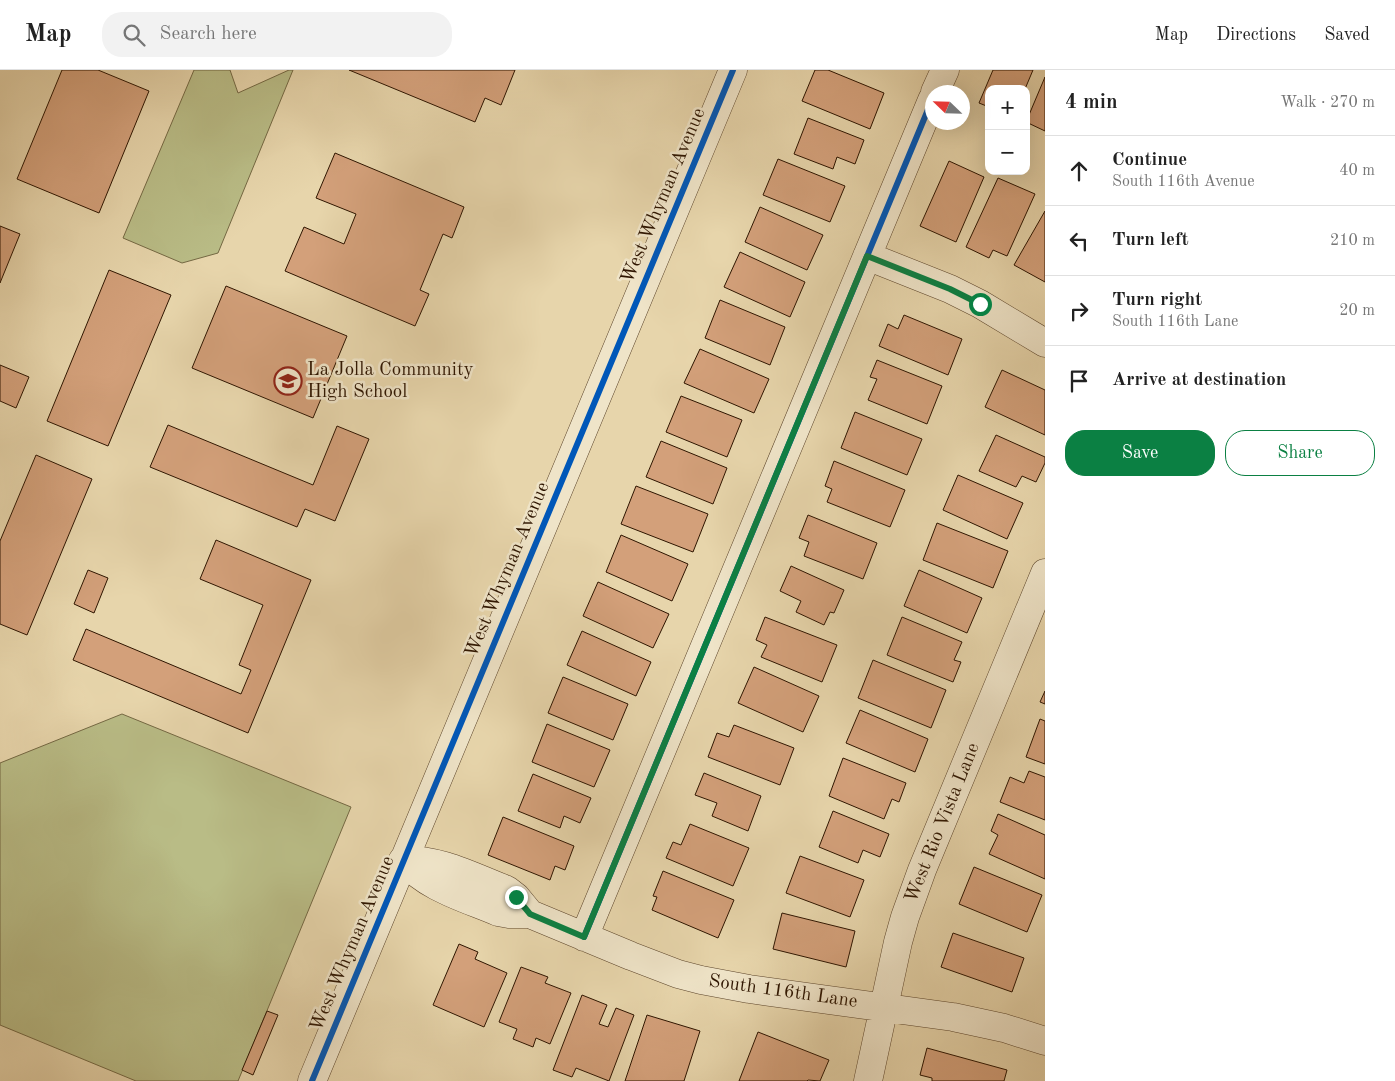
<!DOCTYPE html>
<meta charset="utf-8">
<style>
:root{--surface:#fff;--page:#f2f2f2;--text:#222;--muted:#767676;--line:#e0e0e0;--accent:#0b8043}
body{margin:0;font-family:"Old Standard TT",serif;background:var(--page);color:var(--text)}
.controls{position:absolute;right:15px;top:15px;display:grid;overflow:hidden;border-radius:10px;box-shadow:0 5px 20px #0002}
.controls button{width:45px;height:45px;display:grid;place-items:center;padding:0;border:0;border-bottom:1px solid var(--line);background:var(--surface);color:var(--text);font:25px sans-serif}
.compass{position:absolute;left:925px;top:15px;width:45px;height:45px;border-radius:50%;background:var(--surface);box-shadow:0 5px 20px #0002;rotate:293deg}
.stop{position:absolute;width:15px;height:15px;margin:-11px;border:4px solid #0b8043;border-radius:50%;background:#fff}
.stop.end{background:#0b8043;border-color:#fff;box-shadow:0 1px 5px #0008}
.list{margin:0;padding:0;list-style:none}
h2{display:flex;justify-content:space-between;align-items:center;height:65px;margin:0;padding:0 20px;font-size:21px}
h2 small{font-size:16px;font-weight:400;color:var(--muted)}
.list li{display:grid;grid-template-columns:32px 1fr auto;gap:15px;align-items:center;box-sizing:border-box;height:70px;padding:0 20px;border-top:1px solid var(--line)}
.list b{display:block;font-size:19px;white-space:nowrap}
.list p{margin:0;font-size:16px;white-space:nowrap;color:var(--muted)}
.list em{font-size:16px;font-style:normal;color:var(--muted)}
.actions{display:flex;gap:10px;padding:15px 20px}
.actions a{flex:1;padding:11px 0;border:1px solid var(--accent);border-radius:20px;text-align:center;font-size:18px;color:var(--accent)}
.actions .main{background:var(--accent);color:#fff}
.icon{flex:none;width:28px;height:28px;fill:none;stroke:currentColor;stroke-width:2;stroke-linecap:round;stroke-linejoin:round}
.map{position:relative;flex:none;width:1045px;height:1011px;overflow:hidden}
header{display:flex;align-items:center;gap:30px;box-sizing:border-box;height:70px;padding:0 25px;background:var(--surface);border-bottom:1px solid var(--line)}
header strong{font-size:24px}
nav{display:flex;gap:28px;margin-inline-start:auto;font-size:18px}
.search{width:350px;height:45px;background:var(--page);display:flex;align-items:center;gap:12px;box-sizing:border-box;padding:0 18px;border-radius:20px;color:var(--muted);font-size:19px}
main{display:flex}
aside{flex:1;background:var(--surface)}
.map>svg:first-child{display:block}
.green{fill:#b9bc86;stroke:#746843}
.building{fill:#d3a07a;stroke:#2e1500}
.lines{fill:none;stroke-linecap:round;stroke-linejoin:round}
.minor-casing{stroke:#5c452b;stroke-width:29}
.minor{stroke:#efe4c8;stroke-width:28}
.cycleway-casing{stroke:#efe4c8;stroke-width:9}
.cycleway{stroke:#0057b8;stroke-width:6}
.route{stroke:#0b8043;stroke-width:6}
.labels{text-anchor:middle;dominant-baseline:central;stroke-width:5;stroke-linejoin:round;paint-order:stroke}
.street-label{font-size:19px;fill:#2e1500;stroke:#efe4c8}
.poi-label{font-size:19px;fill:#2e1500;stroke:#efe4c8;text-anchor:start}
</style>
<header>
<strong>Map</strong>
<div class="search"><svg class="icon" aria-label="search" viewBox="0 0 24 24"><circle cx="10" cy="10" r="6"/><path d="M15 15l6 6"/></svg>Search here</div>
<nav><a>Map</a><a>Directions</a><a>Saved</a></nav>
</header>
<main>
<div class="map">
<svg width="1045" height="1011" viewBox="0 0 1045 1011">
<rect width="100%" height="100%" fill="#e7d5ab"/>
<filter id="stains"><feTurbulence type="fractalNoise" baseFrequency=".004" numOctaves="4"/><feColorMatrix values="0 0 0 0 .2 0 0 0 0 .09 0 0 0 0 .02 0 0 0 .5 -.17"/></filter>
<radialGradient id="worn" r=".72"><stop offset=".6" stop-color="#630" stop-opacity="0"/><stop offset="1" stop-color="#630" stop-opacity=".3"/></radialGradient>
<path class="green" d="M194,0H230L238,23L289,0H293L218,183L182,193L123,168Z
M122,644L351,737L238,1011H136L0,955V693Z"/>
<path class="building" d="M62,0H98L149,21L99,143L17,109Z
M349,0H515L501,35L485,28L475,52Z
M815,0H828L884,23L870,59L802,31Z
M993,0H1033L1025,19H989V37L979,33Z
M1045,7V61L1026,52Z
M808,48L864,70L855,94L837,87L833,99L794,84Z
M335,83L464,137L452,168L443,164L420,220L429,224L415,256L285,201L304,157L344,174L356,144L316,128Z
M778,89L845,116L830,152L763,125Z
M949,91L984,107L956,172L920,156Z
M998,108L1035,124L1007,186L993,180L989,188L966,177Z
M760,137L823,165L807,200L745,172Z
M1045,141V212L1014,195Z
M0,156L20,164L0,213Z
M740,182L805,212L790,247L724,217Z
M109,200L171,225L108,376L47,351Z
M226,216L347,266L313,348L192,298Z
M720,230L785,257L770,295L705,268Z
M904,245L962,269L948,305L879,276L888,254L898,259Z
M700,279L769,309L754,343L684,313Z
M877,290L942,316L927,354L868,330L877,309L870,307Z
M0,295L29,307L16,338L0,331Z
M1002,300L1045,320V365L985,337Z
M681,326L742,350L727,387L666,362Z
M855,342L922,369L907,405L841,378Z
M168,355L313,415L337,356L369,369L335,451L305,439L297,457L150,397Z
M996,365L1045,387V393L1036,412L1022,406L1016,417L979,401Z
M661,371L727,398L713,434L646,407Z
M36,385L92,409L27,565L0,554V471Z
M834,391L905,420L890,457L827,432L832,419L825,416Z
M958,405L1023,433L1007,469L943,440Z
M636,416L708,444L693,482L621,454Z
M808,445L877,473L863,509L804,486L809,472L799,468Z
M937,453L1008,481L993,518L923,490Z
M621,465L688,494L672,531L606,502Z
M216,470L311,510L248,663L73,590L86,559L241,624L251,600L239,595L263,535L200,509Z
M791,496L844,520L834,543L830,542L824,555L796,542L801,531L780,521Z
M88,500L108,508L94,543L74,534Z
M919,500L982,528L967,563L904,536Z
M598,512L669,544L653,578L583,546Z
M765,547L837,575L822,612L761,587L767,575L756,570Z
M902,547L962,572L954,590L961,592L953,612L887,585Z
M582,561L651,592L636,626L567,595Z
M873,590L946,620L931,658L858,628Z
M754,597L819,626L803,662L738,633Z
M563,607L628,634L613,670L548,643Z
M1045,621V634L1040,632Z
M860,640L928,669L915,702L846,673Z
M1040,649L1045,651V694L1026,687Z
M547,654L610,680L594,717L532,692Z
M734,655L794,678L780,715L708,687L717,663L729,667Z
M843,688L906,713L899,732L892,729L884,749L829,726Z
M1029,701L1045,707V750L1000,732L1010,707L1024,713Z
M704,703L761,726L748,761L712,746L717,733L695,725Z
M533,704L591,728L580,753L564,746L560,758L518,741Z
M833,741L889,764L880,787L863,780L858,793L819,777Z
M998,744L1045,765V809L989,784L998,765L991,761Z
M503,747L574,776L565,800L555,796L550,810L488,785Z
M690,754L749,778L733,816L666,788L673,772L681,775Z
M800,786L864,810L850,847L786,823Z
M974,797L1042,825L1027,862L959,834Z
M663,801L734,830L718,868L652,840L657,827L653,826Z
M782,843L855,861L846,897L773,879Z
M953,863L1024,888L1012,922L941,897Z
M459,874L478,882L475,889L507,903L484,957L433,935Z
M521,897L548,907L545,913L571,923L550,974L536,968L533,977L513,969L517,959L499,952Z
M582,925L607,935L599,954L608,957L616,938L634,945L609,1011L576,998L572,1007L553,1000Z
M267,941L278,945L253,1005L242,1000Z
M647,945L700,961L684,1011H625Z
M758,962L829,990L820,1011L808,1010L807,1011H739Z
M927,978L1007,1000L1004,1011H932V1008L920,1005Z"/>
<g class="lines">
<g class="minor-casing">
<path id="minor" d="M935,22L945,0
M867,186L950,219L980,234L1045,273
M403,790C427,818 465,828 498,842L509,844H530L631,886L678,904L701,910L749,919L953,947L1004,958L1045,971
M403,790C441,789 473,807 507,820L516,827L530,844
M584,867L932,30
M312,1011L733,0
M868,1011L898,872L905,847L922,800L1045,503"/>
</g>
<use href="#minor" class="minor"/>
<g class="cycleway-casing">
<path id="cycleway" d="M584,867L932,30
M312,1011L733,0"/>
</g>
<use href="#cycleway" class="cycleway"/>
</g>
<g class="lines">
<path class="route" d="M516,827L530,844L584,867L867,186L950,219L980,234"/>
</g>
<defs>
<g id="school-ring" transform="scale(1.4375)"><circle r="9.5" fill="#efe4c8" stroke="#8f2418" stroke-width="1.5"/><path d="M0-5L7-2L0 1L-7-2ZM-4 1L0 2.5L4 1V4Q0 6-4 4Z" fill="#8f2418"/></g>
</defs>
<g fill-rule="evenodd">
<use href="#school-ring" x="288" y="311"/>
</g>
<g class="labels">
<g class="street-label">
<text transform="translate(664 126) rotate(-67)">West Whyman Avenue</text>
<text transform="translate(508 500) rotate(-67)">West Whyman Avenue</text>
<text transform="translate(943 753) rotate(-68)">West Rio Vista Lane</text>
<text transform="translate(353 874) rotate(-67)">West Whyman Avenue</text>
<text transform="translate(783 922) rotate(8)">South 116th Lane</text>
</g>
<g class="poi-label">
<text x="307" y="300">La Jolla Community<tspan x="307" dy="22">High School</tspan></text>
</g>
</g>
<rect width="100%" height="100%" filter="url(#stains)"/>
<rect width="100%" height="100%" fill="url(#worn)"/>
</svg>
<div class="controls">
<button>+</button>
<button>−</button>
</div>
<svg class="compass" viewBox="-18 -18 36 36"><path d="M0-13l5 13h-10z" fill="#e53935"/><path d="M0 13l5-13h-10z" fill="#767676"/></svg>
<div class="stop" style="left:980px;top:234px"></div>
<div class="stop end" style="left:516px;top:827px"></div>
</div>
<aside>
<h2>4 min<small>Walk · 270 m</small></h2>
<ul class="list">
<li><svg class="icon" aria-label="ahead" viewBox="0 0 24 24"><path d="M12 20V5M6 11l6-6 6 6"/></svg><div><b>Continue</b><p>South 116th Avenue</p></div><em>40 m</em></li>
<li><svg class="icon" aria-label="left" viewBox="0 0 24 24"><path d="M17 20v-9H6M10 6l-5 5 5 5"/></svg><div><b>Turn left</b></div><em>210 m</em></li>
<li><svg class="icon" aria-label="right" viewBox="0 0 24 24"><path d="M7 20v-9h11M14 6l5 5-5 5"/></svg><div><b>Turn right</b><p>South 116th Lane</p></div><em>20 m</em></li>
<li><svg class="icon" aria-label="arrive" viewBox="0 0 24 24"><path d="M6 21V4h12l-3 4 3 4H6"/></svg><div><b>Arrive at destination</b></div></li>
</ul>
<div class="actions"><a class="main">Save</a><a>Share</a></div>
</aside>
</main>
